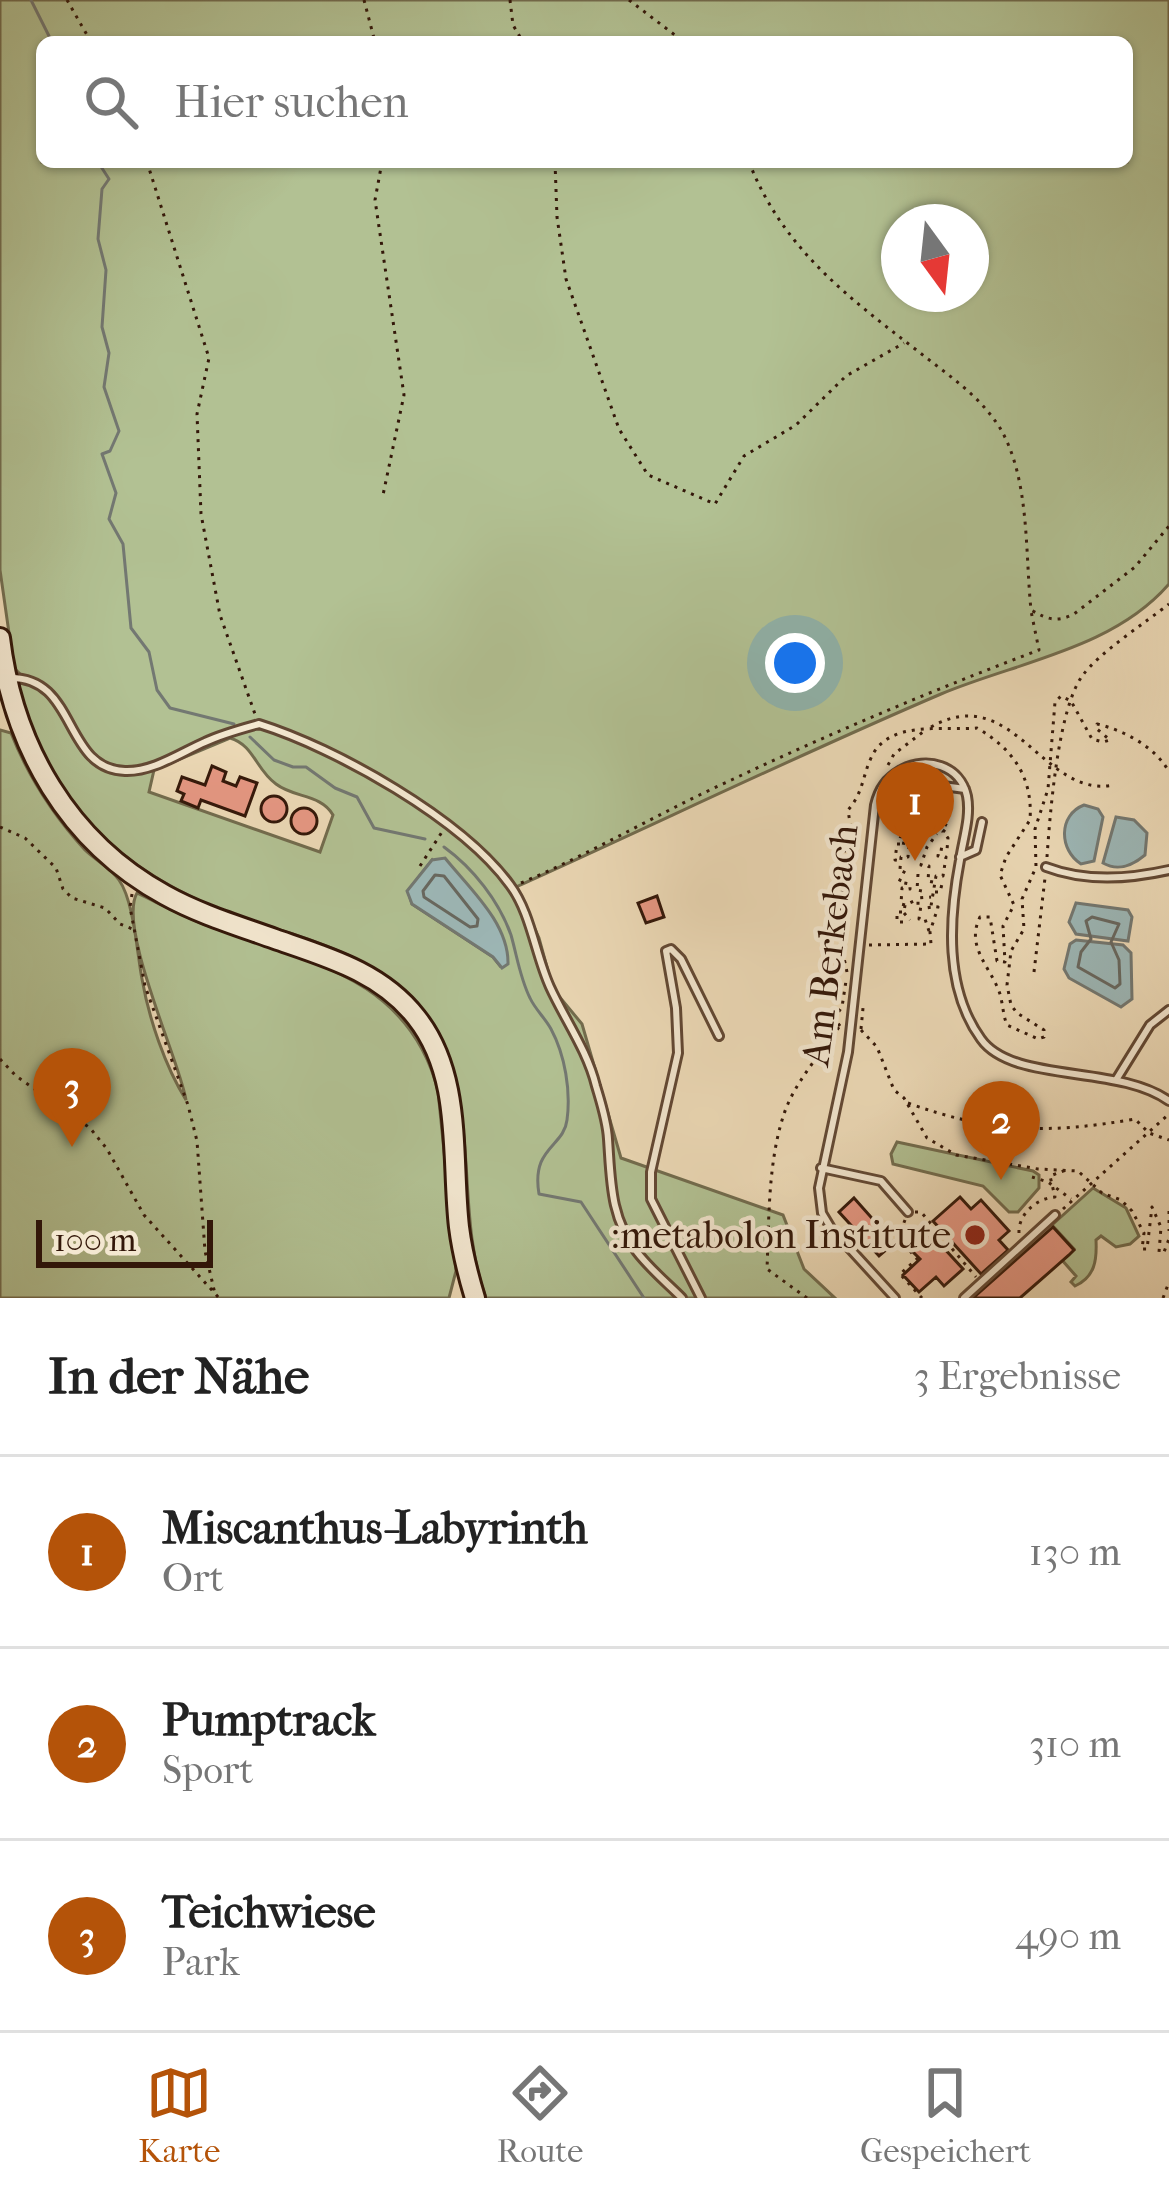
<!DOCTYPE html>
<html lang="de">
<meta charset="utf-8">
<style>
:root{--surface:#fff;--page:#f2f2f2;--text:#222;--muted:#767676;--line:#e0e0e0;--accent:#b45309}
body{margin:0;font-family:"IM FELL French Canon",serif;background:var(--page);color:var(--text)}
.compass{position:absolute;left:881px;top:204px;width:108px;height:108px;border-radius:50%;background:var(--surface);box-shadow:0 3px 9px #0004;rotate:165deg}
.scale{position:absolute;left:36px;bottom:30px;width:177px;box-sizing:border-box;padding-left:12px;border:6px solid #331709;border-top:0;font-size:33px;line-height:42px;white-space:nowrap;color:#331709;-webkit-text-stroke:9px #f3e7d0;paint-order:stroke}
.you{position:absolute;left:795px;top:663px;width:42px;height:42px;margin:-30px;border:9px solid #fff;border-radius:50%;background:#1a73e8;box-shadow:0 0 0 18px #1a73e833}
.badge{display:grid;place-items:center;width:78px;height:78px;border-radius:50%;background:var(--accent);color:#fff;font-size:39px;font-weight:700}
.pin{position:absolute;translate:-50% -99px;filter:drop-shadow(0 3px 6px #0008)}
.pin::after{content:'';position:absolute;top:63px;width:42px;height:36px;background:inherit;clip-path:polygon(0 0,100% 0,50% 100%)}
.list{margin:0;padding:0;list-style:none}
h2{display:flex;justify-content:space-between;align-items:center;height:156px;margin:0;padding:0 48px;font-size:51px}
h2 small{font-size:39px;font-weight:400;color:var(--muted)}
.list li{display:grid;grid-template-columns:78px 1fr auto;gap:36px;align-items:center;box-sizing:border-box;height:192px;padding:0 48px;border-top:3px solid var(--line)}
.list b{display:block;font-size:45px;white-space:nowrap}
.list p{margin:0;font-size:39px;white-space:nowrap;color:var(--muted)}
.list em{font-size:39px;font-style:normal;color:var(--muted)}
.icon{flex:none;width:66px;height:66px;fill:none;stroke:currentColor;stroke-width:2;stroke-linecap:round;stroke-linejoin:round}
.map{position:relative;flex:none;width:1169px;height:1298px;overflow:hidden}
.search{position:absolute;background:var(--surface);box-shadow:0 3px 9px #0004;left:36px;right:36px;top:36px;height:132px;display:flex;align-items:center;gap:30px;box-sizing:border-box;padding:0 42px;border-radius:18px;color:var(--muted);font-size:45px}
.sheet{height:732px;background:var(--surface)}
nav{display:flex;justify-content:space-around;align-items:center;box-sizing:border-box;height:168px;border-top:3px solid var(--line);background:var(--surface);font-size:33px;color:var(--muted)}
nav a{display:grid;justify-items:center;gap:6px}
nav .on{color:var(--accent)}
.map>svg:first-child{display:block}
.green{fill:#b2c193;stroke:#726c4e;stroke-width:3;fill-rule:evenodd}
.water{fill:#9db8b8;stroke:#737872;stroke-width:3}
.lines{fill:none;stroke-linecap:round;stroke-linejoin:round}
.shore{stroke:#686860;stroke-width:3}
.stream{stroke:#737872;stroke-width:3}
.building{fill:#e79884;stroke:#331709;stroke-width:3}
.service-casing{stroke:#624834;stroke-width:12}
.secondary-casing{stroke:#331709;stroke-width:24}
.path{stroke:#331709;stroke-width:3;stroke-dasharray:3 6;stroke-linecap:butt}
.service{stroke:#f3e7d0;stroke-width:6}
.secondary{stroke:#f3e7d0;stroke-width:18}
.poi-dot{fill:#8f2418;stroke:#f3e7d0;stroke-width:4.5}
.labels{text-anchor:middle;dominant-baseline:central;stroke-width:9;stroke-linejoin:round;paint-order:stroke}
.street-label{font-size:39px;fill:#331709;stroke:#f3e7d0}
.poi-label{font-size:39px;fill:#331709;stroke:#f3e7d0;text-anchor:end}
</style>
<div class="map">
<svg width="1169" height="1298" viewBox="0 0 1169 1298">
<rect width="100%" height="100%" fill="#eddab7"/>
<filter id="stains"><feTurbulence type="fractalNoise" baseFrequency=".00167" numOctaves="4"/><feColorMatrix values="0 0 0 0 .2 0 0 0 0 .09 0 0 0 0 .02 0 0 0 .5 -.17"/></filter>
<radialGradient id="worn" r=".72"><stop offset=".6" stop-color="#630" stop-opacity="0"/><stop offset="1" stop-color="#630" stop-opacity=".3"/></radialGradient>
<path class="green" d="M0,0H1169V584C1113,649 1017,662 941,694C798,755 658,823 516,887L539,938L553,989L582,1024L621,1158L783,1215L804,1269L835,1298H486C452,1207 485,1097 426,1016C381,954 306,940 237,916C154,886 78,834 41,751C31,729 13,698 20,674L14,668L0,570ZM42,42H1127V162H42ZM899,222H971V294H899ZM230,738C254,745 256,770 276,784C294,798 321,794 333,815L320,852L149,792L154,770ZM432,860L501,967L493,957L412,904L408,891Z
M0,730L11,733C28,776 53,815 85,850C95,860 111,868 119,880C134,901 137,953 142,979C149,1019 165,1066 186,1100C180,1062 117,927 137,893C160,904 182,916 206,925C303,960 409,975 438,1091L456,1271L449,1298H0Z
M897,1142L1033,1171L1039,1175V1188L1018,1212H1009L983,1186L893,1164L891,1154Z
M1093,1188L1126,1208L1139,1236L1130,1244L1116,1247L1101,1236L1096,1240C1097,1260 1095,1277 1075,1286L1071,1282L1076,1276L1062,1260L1074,1249L1052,1225Z"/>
<path class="water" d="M1084,805L1098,809L1103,817L1094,861L1081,864C1059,850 1058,815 1084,805Z
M1116,817L1134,820L1147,833L1145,855C1133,865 1119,872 1103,863Z
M445,858C469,888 509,923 508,964L502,968L493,957L412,904L407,891L432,860Z
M1076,903L1128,910L1132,917L1128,941L1076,934L1069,922Z
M1076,940L1123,945L1131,953L1132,999L1121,1007L1069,978L1064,969L1070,944Z"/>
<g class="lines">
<path class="shore" d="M435,875L444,876L478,919L477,926L470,927L424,897L423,891Z
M1092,917L1119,924L1111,942L1119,960L1120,984L1115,988L1078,967L1081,952L1091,939L1086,921Z"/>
<path class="stream" d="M31,0L52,42
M98,162L109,179L102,189L98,239L106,270L102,327L109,353L104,387L119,431L110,451L102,454L116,493L109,519L123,544L131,628L149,652L157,690L170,708L234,724
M250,737L274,760L293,767H306L335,788L357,797L374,828L425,839
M444,847C473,868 499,901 511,935C517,956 520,978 530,998C535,1009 545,1018 551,1029C565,1055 571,1091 567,1120C564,1147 531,1147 539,1194L581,1202L644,1298"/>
</g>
<path class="building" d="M212,766L226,772L223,781L236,786L240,777L257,783L245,816L201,800L198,808L181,801L184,794L177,791L182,777L205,785Z
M261 809a13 13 0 1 1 26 0a13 13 0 1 1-26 0Z
M291 821a13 13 0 1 1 26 0a13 13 0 1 1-26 0Z
M657,896L664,917L646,923L638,903Z
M960,1197L971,1209L981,1200L1009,1231L999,1240L1008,1250L981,1274L933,1221Z
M854,1198L894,1243L879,1256L839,1212Z
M1053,1227L1074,1250L1069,1255L1020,1298H973Z
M930,1233L963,1269L944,1286L936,1277L919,1292L903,1275L920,1259L911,1250Z"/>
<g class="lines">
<g class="service-casing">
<path id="service" d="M8,678C78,675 62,769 125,771C153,772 180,753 205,742C222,734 241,729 259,724C336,748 462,819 510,885C531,913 535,954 550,987C565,1020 587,1050 596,1086C601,1103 607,1121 608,1139C611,1180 610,1218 637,1252C650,1269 667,1283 682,1298
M892,779L965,789
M929,803L933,782
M960,857L976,850L982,822
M1046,867C1085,882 1129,879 1169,870
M1116,1080L1150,1025L1169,1010
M821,1168L881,1181L908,1212
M701,1298L651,1199V1172L678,1053L676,1008L666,951L671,949L681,959L719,1036
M895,1298L831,1228L822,1213L819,1188L848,1052L875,805C879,788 886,779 901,770C927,756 960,765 967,796C971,817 963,839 960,860C949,918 944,988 981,1039C1013,1084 1118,1064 1169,1101
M964,1298L1055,1215"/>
</g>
<g class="secondary-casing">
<path id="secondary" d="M0,638C13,746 68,842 165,895C199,914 239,926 275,939C327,957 381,972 416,1017C463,1076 451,1157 459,1227C462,1251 468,1275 475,1298"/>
</g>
<path class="path" d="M67,0L91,42
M364,0L375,42
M510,0L513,25L523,42
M629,0L684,42
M147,162L209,358L197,414L201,514L220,615L256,717
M382,162L375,200L404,395L383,495
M555,162L557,217L566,279L619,429L648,475L715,504L744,456L796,425L846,376L904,343
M749,162C783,249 848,297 919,352C948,375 980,396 1000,428C1030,479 1025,552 1031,610C1047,619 1056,623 1074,614L1135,567L1169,526
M931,727C1013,680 1043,799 1113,785
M888,765L894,754L923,732
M885,808L894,790
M904,822H919L921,832
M0,827L25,838L56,868L63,889L72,898L105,908L120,924L135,930
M906,830L917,836L916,848
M900,844H897L895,860L901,861
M1047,857C1050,814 1058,707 1083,675C1099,653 1146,622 1169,604
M420,866L442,832
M918,874L917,890L922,891V894
M933,882L928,881L929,866L921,865L927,847L937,834
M521,883C592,853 657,814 727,782C829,734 933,690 1039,650L1031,611
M935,892H940L942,884
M132,894L130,907L145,986L188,1105L197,1141L205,1251L215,1294
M905,905L901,904L902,888L910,889V884L899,882L905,870L900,869L901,857H908L909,844L902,843V837L898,836L904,822H898V811L946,812L948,824
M929,906L930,913
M904,913L910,920
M903,922H897V912H904L905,905L916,900
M929,931L925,919H919L921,905H918V898L931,897
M869,945L931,944L930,932L938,907L931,906L936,876H943L946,857L938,856L939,849L947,850L948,838L943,832L948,826L923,814L926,810
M847,972L840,939L845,924L839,899L850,873L843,854L852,836L848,810C863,793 862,778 871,758C888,719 945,731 977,728C1013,749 1033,777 1030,820L1006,857L1000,875L1014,905L1003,926L1005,962L997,961L990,917H980C965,947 991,967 1000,994C1003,1005 1003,1015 1007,1025L1038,1039L1044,1037V1030L1017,1013L1011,1005L1007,985L1011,951L1024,929L1022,899L1036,867L1035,829L1048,789L1055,702L1061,696L1071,701L1092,739L1103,742L1110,740L1097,729V724C1123,730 1156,747 1169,772
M1034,972L1045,878
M840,1026L834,1018L842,1007L846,981
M861,1029L863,1008
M861,1030L877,1047L894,1090L904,1098L927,1138L956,1155L1038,1169L1078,1171L1102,1193L1121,1200L1132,1211L1144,1233L1142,1249H1147L1152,1207L1161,1227L1159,1252H1164L1169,1239
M0,1059L16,1076L90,1128L107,1149L144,1215L219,1298
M908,1103C991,1133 1049,1134 1135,1119L1149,1133L1169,1140
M1032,1177L1048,1182L1071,1199
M1063,1209L1169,1114
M1169,1211V1231
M915,1212H921L976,1277
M905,1220L898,1238L909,1249L931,1228
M1019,1233C1018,1214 1037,1198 1055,1197L1050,1176L1066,1170
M910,1251L917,1259L900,1274L922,1298
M807,1298L767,1269C769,1220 768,1164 783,1117C793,1084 820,1055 839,1027
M1163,1298L1169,1282"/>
<use href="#service" class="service"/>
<use href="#secondary" class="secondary"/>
</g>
<circle class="poi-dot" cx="975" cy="1235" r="12"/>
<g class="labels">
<g class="street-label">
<text transform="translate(830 945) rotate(-83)">Am Berkebach</text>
</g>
<g class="poi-label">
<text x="951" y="1235">:metabolon Institute</text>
</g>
</g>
<rect width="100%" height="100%" filter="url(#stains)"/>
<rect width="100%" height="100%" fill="url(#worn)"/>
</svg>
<svg class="compass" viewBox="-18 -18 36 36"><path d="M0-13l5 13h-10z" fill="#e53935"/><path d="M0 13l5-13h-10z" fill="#767676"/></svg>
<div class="scale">100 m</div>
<div class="you"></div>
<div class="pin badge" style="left:915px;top:861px">1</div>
<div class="pin badge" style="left:1001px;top:1180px">2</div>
<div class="pin badge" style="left:72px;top:1147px">3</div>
<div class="search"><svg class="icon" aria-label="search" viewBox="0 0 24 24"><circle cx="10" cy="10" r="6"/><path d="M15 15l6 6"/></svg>Hier suchen</div>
</div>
<section class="sheet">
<h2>In der Nähe<small>3 Ergebnisse</small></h2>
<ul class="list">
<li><span class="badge">1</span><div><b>Miscanthus-Labyrinth</b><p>Ort</p></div><em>130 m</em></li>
<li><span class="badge">2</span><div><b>Pumptrack</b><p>Sport</p></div><em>310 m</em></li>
<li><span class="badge">3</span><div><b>Teichwiese</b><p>Park</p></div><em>490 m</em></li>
</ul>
</section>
<nav>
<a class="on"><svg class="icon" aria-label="map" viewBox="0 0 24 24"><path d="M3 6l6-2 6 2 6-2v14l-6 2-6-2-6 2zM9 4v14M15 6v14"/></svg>Karte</a>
<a><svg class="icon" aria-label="directions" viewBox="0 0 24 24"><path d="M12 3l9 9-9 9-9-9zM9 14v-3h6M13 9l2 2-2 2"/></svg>Route</a>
<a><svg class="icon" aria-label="saved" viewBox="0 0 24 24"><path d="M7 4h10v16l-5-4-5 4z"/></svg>Gespeichert</a>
</nav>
